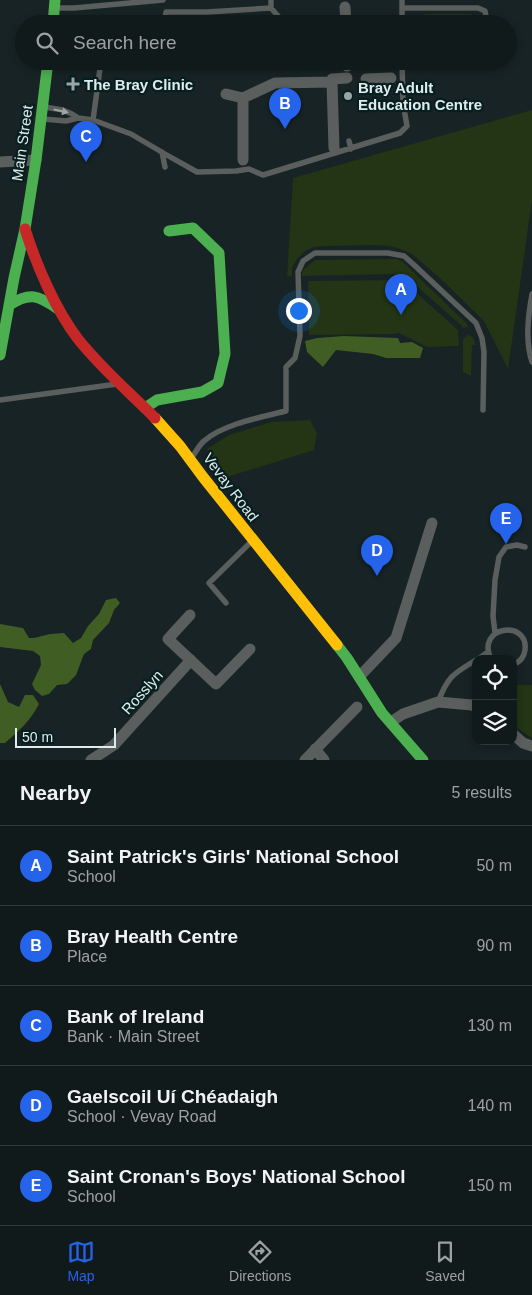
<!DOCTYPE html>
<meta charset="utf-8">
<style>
:root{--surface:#111a1b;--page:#1e2728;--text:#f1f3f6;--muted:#9ca1a3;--line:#30383a;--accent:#2563eb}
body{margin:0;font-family:Arial,sans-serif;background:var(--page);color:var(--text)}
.controls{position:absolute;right:15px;bottom:15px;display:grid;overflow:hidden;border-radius:10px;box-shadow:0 2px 8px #0003}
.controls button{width:45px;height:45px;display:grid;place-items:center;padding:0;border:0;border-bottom:1px solid var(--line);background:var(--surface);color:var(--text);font:25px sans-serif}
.scale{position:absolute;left:15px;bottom:12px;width:101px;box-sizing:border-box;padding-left:5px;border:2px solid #dfecec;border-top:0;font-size:14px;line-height:18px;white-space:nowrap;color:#dfecec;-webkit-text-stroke:4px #081f20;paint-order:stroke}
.you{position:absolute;left:298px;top:310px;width:18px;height:18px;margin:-12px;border:4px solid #fff;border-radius:50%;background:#1a73e8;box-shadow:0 0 0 8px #1a73e833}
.badge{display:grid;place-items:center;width:32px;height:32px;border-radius:50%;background:var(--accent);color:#fff;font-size:16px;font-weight:700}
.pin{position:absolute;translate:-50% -41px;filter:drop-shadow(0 1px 2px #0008)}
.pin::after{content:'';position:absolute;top:26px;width:18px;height:15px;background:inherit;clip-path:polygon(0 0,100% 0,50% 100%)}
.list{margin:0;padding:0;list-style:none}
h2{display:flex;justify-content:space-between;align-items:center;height:65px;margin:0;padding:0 20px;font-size:21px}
h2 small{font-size:16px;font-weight:400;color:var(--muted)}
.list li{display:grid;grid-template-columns:32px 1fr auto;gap:15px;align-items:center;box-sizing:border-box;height:80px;padding:0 20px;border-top:1px solid var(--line)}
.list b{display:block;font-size:19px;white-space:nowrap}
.list p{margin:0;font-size:16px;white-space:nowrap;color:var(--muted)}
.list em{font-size:16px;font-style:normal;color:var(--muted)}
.icon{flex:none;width:28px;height:28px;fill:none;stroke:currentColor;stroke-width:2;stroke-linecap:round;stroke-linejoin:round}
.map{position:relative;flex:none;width:532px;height:760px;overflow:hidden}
.search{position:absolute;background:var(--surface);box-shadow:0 2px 8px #0003;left:15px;right:15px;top:15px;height:55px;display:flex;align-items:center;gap:12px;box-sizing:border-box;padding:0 18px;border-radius:28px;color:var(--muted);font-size:19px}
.sheet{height:465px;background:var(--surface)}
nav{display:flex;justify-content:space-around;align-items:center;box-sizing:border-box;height:70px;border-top:1px solid var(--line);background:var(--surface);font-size:14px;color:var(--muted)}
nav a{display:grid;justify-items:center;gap:2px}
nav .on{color:var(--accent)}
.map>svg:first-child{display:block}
.green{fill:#233514}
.forest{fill:#405e23}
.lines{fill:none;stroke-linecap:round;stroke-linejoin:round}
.lane{stroke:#5a5e5d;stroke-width:5.5}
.street{stroke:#5a5e5d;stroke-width:11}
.fast{stroke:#4caf50;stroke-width:11}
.slow{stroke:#ffc107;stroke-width:11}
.jam{stroke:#c62828;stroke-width:11}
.oneway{fill:#9ca5a4}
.poi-dot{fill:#99a6a6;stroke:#081f20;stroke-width:2}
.labels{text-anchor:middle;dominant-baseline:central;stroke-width:4.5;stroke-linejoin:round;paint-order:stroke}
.poi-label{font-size:15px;font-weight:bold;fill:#dfecec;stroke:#081f20;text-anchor:start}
.street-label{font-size:15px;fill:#dfecec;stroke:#081f20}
</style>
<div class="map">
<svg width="532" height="760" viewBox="0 0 532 760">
<rect width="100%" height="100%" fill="#172324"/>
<path class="green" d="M424,14H471L475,16L476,24H425Z
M532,110V200L508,369L484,321L441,279L412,254L398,248L389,246L375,245L327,246L314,247L305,251L297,259L292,268V276L287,277L293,178Z
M397,259L403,262L467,324L468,327L463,328L462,326L404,275L393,274L302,276V271L315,260Z
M402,280L458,330L459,346L427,347L399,333H396V334L309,335L308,281Z
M468,335C473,336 475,340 475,345H472L471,376L463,372V339Z
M310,420L317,433L314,450L224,478L207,449L229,435L271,422Z
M513,685H532V738L513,725Z"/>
<path class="forest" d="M344,336L398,338L400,343L412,342L423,348L420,358H386L373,354L336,350L323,367L307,352L305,341L317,338Z
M116,598L120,603L114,610L109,623L93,640L91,649L84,654L76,675L67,684L57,685L49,694L42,696L35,690L32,684L41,665L40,656L33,651L0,647V624L23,628L29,638H34L50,634L64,633L73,643L81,638L88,626L99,614L106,600Z
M0,684L8,702L19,707L25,695H33L39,704C31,720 18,732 5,743H0Z"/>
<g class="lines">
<path class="lane" d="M57,8H74L163,0
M271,8L278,16V24
M402,8H478L485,11L486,16L484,24
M109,24L111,21L165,19L166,12H207L271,8V0
M402,24V0
M402,64L424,63L433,61
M43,107C57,109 67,109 78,118
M43,119L66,121L78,118L93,120L131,134L165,154L197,172L236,171L249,169L263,175L400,133L407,126L403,103L402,61
M93,120L101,61
M349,141L351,149
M162,152L165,167
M532,294C528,317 525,340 532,362
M0,400L117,384
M192,457C196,452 199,445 204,441C223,424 262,417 286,411V367L295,358L300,336L298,272L303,261L315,253H388L404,256L413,264L476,323L482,338L484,352L483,410
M226,603L209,583L252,541
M495,633L493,616L495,580L499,557L506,547L517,545L525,547
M478,659L488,652
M491,659C475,626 529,619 525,650C524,658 520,662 513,665
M438,702C448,676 453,674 476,660"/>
<path class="street" d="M345,7L346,24
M347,61V66
M366,79L391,78
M332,82L334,148
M226,94L243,98L275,83L332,82V79L347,78
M243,160V98
M0,162L36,160
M190,615L168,639L216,684L250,649
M359,677L396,638L432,523
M391,722L403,714L438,702L472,705L476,707
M513,734L523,743L532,746
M315,749L324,760
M91,760L114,745L191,660
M305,760L357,707"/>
<path class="fast" d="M53,24L55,0
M9,305C30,292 38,295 58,309
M0,355L14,278L25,229L36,160L48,61
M145,408L157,400L202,392L218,383L225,354L219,253L193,228L169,231
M337,645L347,658L382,713L423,760"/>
<path class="slow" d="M155,418L180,446L203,477L337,645"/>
<path class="jam" d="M25,229C36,264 55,309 78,339C101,368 129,392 155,418"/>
</g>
<defs><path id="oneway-solid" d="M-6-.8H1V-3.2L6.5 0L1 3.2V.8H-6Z" transform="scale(1.25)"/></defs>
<use class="oneway" href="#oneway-solid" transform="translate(61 111) rotate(12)"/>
<g class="poi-dot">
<path d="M70.5 76.5h5v5h5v5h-5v5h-5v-5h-5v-5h5z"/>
<circle cx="348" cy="96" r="5"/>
</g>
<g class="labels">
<g class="poi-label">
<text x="84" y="84">The Bray Clinic</text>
<text x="358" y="87">Bray Adult<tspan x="358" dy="17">Education Centre</tspan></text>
</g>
<g class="street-label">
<text transform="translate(22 143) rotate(-82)">Main Street</text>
<text transform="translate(231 487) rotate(53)">Vevay Road</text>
<text transform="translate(142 692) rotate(-48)">Rosslyn</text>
</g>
</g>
</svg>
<div class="controls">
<button><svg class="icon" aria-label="locate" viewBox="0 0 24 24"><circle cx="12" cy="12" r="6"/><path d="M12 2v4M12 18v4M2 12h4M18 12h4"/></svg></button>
<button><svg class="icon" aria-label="layers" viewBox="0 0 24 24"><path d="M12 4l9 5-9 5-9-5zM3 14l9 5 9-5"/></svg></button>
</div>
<div class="scale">50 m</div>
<div class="you"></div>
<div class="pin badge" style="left:401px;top:315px">A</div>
<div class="pin badge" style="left:285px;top:129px">B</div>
<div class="pin badge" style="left:86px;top:162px">C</div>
<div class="pin badge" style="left:377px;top:576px">D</div>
<div class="pin badge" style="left:506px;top:544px">E</div>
<div class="search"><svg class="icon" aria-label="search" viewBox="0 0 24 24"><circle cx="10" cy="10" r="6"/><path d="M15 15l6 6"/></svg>Search here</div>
</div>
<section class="sheet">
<h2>Nearby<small>5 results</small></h2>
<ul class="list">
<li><span class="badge">A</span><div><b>Saint Patrick's Girls' National School</b><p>School</p></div><em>50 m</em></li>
<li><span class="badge">B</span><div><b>Bray Health Centre</b><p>Place</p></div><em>90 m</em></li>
<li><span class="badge">C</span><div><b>Bank of Ireland</b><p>Bank · Main Street</p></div><em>130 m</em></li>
<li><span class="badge">D</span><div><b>Gaelscoil Uí Chéadaigh</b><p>School · Vevay Road</p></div><em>140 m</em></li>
<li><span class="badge">E</span><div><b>Saint Cronan's Boys' National School</b><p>School</p></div><em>150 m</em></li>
</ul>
</section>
<nav>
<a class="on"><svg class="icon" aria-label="map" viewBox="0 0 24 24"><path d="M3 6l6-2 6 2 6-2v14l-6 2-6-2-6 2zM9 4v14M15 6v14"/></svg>Map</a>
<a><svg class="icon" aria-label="directions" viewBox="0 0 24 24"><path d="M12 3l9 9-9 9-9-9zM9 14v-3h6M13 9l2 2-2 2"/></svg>Directions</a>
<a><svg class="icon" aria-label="saved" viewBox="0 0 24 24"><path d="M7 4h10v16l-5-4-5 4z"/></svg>Saved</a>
</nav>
